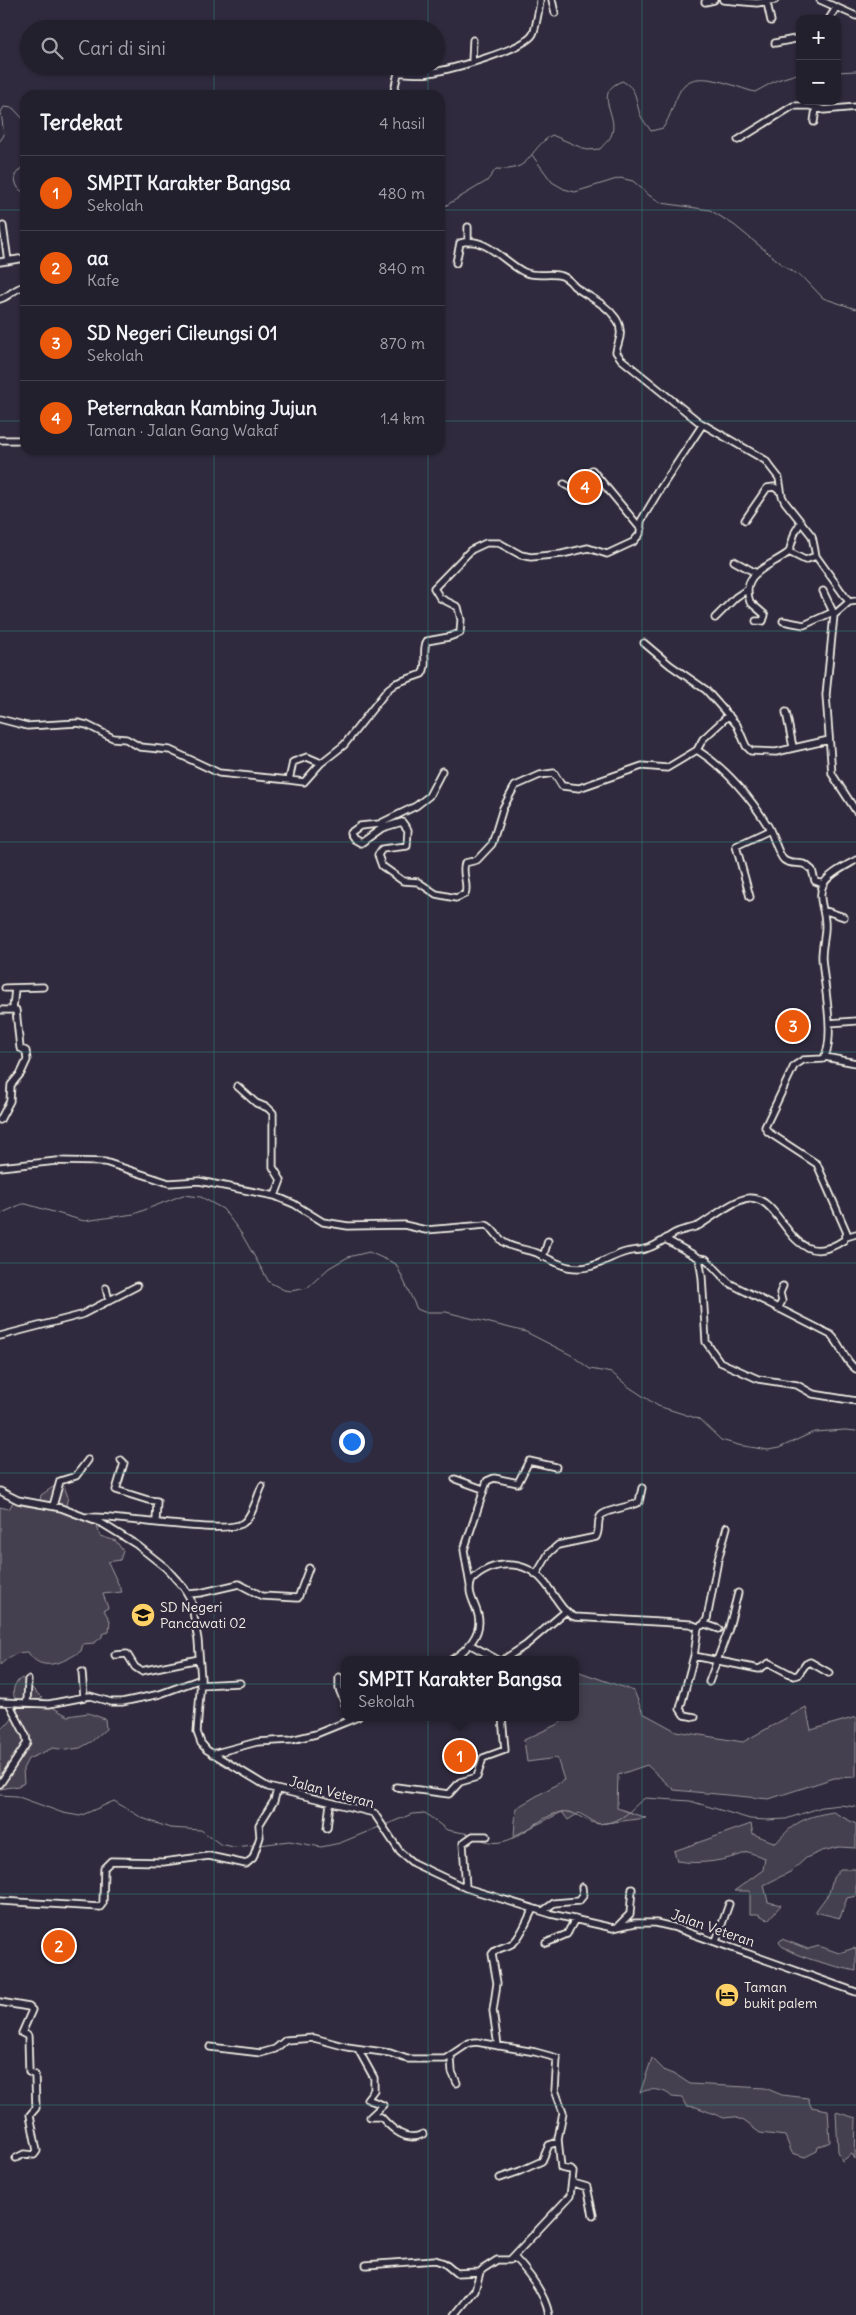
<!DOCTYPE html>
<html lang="id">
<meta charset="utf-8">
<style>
:root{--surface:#23202e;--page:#2b2836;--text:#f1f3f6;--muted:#a3a3aa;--line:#403e4a;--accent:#ea580c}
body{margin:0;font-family:Delius,sans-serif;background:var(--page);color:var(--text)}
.controls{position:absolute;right:15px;top:15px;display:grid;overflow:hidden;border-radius:10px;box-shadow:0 1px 4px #0004}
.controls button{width:45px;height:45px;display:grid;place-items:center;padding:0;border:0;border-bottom:1px solid var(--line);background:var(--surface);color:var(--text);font:25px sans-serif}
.you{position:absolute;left:351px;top:1441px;width:18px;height:18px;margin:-12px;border:4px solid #fff;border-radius:50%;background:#1a73e8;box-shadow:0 0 0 8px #1a73e833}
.badge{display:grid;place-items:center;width:32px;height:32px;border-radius:50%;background:var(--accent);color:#fff;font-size:16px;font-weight:700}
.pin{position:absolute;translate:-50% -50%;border:2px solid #fff;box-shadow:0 1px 5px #0006}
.popup{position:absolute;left:341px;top:1656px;width:238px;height:65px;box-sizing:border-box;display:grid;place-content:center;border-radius:10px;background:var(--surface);filter:drop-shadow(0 1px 4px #0005);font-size:16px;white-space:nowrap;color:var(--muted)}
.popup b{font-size:19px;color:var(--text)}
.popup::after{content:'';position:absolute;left:50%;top:100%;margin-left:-10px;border:10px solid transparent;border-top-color:var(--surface)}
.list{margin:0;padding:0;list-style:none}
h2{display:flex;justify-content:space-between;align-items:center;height:65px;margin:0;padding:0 20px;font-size:21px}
h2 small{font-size:16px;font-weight:400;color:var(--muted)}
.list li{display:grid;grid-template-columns:32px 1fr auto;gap:15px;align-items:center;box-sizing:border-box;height:75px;padding:0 20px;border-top:1px solid var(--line)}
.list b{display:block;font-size:19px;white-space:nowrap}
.list p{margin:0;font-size:16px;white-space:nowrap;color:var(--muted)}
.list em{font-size:16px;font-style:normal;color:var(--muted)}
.icon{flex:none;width:28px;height:28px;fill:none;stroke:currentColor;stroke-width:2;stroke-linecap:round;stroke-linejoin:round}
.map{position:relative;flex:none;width:856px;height:2315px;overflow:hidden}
.search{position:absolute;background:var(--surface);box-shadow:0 1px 4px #0004;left:20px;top:20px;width:425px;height:55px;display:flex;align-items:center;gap:12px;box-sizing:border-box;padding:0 18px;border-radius:28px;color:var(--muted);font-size:19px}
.panel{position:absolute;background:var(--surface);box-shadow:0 1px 4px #0004;left:20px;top:90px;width:425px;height:365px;border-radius:15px}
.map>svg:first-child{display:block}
.green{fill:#454050;stroke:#9c989c}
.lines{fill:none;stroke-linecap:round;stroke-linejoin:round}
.stream{stroke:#a19ea0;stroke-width:1}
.minor-casing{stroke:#f4f1e8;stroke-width:9}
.minor{stroke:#2f2a3d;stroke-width:5.5}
.grid{fill:none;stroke:#318880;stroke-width:1;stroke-opacity:0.55}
.labels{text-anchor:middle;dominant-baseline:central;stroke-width:4.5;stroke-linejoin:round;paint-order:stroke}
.poi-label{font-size:14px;fill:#f4f1e8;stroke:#2f2a3d;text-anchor:start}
.street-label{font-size:14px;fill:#f4f1e8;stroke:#2f2a3d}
</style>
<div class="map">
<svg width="856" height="2315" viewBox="0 0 856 2315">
<rect width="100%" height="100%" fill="#2f2a3d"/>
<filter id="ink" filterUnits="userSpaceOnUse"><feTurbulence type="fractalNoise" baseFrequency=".02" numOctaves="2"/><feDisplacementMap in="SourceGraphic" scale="10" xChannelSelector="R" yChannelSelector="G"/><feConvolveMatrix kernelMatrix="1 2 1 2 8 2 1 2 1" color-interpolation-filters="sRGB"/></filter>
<g filter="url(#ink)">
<path class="green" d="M59,1483L64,1486L68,1497L64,1513L97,1526L100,1536L116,1541L123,1551L120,1560L108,1562L122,1592L103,1594L108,1608L104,1610L110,1621L109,1632L102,1634V1637L94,1643L83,1644L81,1651C64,1662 41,1674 28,1652C15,1652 9,1657 0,1665V1507L9,1509L13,1502L25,1506L39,1508L41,1495Z
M577,1671L634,1691L643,1713L676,1731L743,1742L806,1707L811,1730L856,1717V1777L834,1778L769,1799L674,1790L647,1765L618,1775L617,1808L646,1818L598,1824L579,1813L568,1820L562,1812L514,1836L516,1808L564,1780L557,1758L527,1762L524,1740L560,1723L562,1717H575V1678Z
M22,1678L50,1706L68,1716L88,1713L105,1719L106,1729L91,1742L80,1748L66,1750L53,1748L28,1759L23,1769L24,1783L18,1786L0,1789V1728L8,1724L18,1712C16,1699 7,1687 22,1678Z
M833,1812L856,1824V1848L839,1847L822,1851L806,1858L792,1871L764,1885L768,1902L781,1905L768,1920L758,1914H750V1891H734L763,1870L765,1858L748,1852C725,1861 701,1865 677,1861L674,1851L751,1824L753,1834L776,1843C795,1821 805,1817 833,1812Z
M840,1869H856V1896L847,1898L840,1918L815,1912L829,1893L833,1878Z
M782,1939L808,1949L819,1946L839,1953L854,1948L856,1949V1971C842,1968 783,1955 779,1942Z
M652,2058L665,2071L678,2076L690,2084L765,2088L782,2095L808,2098L811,2107L828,2110L830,2142L818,2147L817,2151L805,2157L792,2153L785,2136L760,2133L744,2121L734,2117L724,2118L696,2107L686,2106L682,2098L672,2097C665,2089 649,2087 640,2093Z
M836,2112L856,2118L855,2159L852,2154L842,2161L838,2151Z"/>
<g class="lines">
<path class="stream" d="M837,72L856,71
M0,141L4,135L1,112L4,107L13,108L25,121
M532,155L552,182L564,189L575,192L620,178L633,181L650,196L662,203L710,210L734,225L788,269L805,279L823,298L856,309
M25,164L15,175C15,183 17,190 25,193
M440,209L487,181L496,169C533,172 526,151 552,135L587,150L600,149C604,144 611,139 612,133C618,113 592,93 622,81C638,89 635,100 640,114C642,120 648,126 651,131L663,128C671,116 674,101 681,89C695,66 736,88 755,92L777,80L800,73
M0,1214L22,1204H26L84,1221L134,1214L183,1195L201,1197L223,1209L241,1233L269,1282L284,1290L291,1291L307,1288L329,1268L348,1257L369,1252L396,1264L417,1309L424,1312H446L526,1332L571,1355L590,1369L612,1373L629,1387L658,1406L699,1419L721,1440L738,1445L768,1450L779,1448L814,1432L846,1430L856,1431
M0,1795L16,1796L63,1813L80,1816L114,1801L142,1818L170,1828L201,1830L220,1844L234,1847L254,1845
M385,1825L412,1814L425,1813L447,1830L470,1834
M478,1838C508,1854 528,1824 554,1814C578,1804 583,1830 611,1822C627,1818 633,1806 645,1798L690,1801L750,1819L767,1820L786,1819L822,1807L840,1805L856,1807
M260,1845L289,1841L321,1847L340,1843L379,1827"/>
<g class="minor-casing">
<path id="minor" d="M552,0L555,13
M723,0L757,3L775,0
M820,0L856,16
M705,2L714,0
M767,3L771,21
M829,19L836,8
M775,43L800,38
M472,62L473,40
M393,95L398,73C408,72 418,75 429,73C448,70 524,50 533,34C535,31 540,5 540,0
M814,122L816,108
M738,140L793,106H810L824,110L856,107
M3,226L8,261
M468,227V242
M0,262L25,258
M456,263L460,243C485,235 505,263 524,272C537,278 550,272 562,276C567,278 571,282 574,286C586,296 605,303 614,316C617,319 620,325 620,330C622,337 617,344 616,352L621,359L699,422L765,460L779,478L782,496L785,502L812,536L816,556L849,602
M0,299C10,296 13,289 25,286
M0,440H25
M564,484L575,490L592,470L641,529
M745,520L767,488L774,487L781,492
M789,552L795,532L801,522
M734,561L756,573
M823,591L834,614
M856,601L849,602L834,615L826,695L832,774L856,811
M715,618L736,597L748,589
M756,621H763L765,615L750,602C739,571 773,566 789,552L805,560L816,556
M783,621L804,625L833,612
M644,643L670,665L706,690L737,725L746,746L751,751L776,752L829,740
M786,712L793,747
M0,719L27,726L78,723L87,725L113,738L126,739L140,747L170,750L219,773L289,780L293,762L307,757L321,763L344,745L388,689L396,683L422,674C429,664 421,650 427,641L449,637L460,633L461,620L458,607L440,598L434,588L471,550L486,543H499L521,555L531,557L562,554L588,548L607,554L633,542L640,534L641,521L660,489L703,424
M697,750L703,739L729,715
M442,771L429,796L416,806L379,824L360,826L350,833L354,839L361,843L382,828L402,822L408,830L407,846L382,849L378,855L382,866L403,881L418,882L436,894L456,898L465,894C469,884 461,874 465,863L477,860L492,844L503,808L515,786L540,775L554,773L562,786L579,788L642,766L667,768L697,750C725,768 750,797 768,826C773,834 778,855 784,860C790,865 799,862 806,865L812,870L815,881L823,884
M289,780L304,782L321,763
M750,897L736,846L770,830
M823,910L844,917
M5,988L43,987
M13,1009L15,988
M0,1010H16L20,1048L26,1051L27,1060L21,1073L11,1085L10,1101L0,1120
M829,1023L856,1021
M825,1057L856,1063
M237,1086L256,1103L268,1108L273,1113V1167L281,1180L275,1196
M0,1167L57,1161L105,1162L169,1183L199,1181L275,1196L294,1204L323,1222L348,1226L404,1225L426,1230L486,1225C494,1228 497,1238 505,1243C515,1249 526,1249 537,1253C547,1258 557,1264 568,1267C594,1272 604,1258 626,1252C633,1250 641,1251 648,1248C658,1245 666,1238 675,1233C683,1229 692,1229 700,1225C713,1217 735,1199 749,1198C785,1196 789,1277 844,1240L847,1233L817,1164L768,1132L765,1127L794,1066L803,1060L823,1059C837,1041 823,981 822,957C822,945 826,934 825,923C825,911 817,897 823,885C828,874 846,866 856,860
M846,1237L856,1234
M665,1239L699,1258L706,1259L729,1283L831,1335C842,1345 843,1360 856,1369
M543,1257L548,1241
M699,1258L702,1277L706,1342L720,1362L758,1379L797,1385L813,1394L856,1401
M106,1288L109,1301
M778,1309L782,1301L780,1293L783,1286
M0,1336L81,1315L137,1286
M121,1460L124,1463L116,1490L148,1500L157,1501L156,1522
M455,1479L483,1489
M0,1491L18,1500L61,1508L103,1524L137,1545L166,1568L184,1588L191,1600L198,1640L201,1679L197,1732L201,1743L207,1750L268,1787L374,1813L400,1852L413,1863L466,1888L551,1914L613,1928L635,1923H656L673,1927L856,1992
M53,1506L60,1481L76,1476L88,1460
M87,1517C115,1515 226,1536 243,1523C253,1516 257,1496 262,1486
M536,1575L549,1553L558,1545L596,1537C600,1530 597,1523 600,1517C603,1510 631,1507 639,1502L642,1488
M470,1585L464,1550L487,1481L494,1478L518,1483L529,1461L556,1467
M188,1594L200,1593L239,1584L262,1596L298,1598L309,1568
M705,1624L719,1629
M698,1627L703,1625L707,1619L718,1560L727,1527
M471,1645L498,1660
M115,1655L127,1654L135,1667L141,1671L199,1659
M694,1656L759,1669L769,1663L794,1676L798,1675L806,1664L810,1662L829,1673
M451,1660C466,1651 483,1634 478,1615C475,1602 466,1593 472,1580C493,1560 525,1559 544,1582C554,1593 561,1612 575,1617L690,1624L698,1627
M503,1660L526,1645L566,1611
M82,1672L84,1697
M339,1677V1689L345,1704
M709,1682L728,1631L738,1593
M200,1685L240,1683
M0,1702L49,1704L90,1696L111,1702H122L160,1694L201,1679
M27,1702L28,1680
M695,1717L684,1715L680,1709L694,1656L698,1627
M212,1754L257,1742L291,1740L316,1734L358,1717
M0,1784L27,1743L26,1736L9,1703
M396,1787L449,1794L460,1782L477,1777L483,1758L505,1750L502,1717
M327,1828L330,1803
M466,1888L463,1843L473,1836H487
M0,1901L100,1907L103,1903L104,1868L111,1861L163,1862L209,1856L246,1864L253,1858L260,1837L259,1825L274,1801L277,1790
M543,1911L554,1903L579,1901L583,1896L582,1887
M619,1925L630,1914L632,1889
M716,1941L729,1904
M546,1943L567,1934L575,1919
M0,2002L29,2007L32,2010L22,2033L28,2036L29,2072L35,2075L36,2108L30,2115L37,2151L34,2155L24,2154L16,2158
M498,2046L493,2011L497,1983L492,1954C497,1947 506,1948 513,1943C521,1937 528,1918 533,1909
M210,2047L261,2053L275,2049L286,2040L314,2038L347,2047L390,2053L407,2059H445L469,2043L476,2042L535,2052L557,2058L555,2090L563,2112L558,2139L561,2168L571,2170L573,2172L570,2196L510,2260H497L483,2269L480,2272L475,2290L455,2315
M358,2049L374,2078V2090L367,2099L383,2105L370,2117H381C392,2129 406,2143 423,2134
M451,2057L452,2072L457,2083
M500,2178L520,2171L542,2161L549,2145L558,2142
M573,2183L587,2187L593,2215
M514,2257C529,2273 545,2293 549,2315
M366,2265L435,2260L444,2263L456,2273L480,2272"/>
</g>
<use href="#minor" class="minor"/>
</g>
</g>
<path class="grid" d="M214,0V29M428,0V29M642,0V2315M214,66V95M428,66V95M0,210H25M440,210H856M0,421H25M440,421H856M214,450V2315M428,450V2315M0,631H856M0,842H856M0,1052H856M0,1263H856M0,1473H856M0,1684H856M0,1894H856M0,2105H856"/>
<defs>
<g id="school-disc" transform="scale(1.25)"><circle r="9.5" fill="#ffd166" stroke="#2f2a3d"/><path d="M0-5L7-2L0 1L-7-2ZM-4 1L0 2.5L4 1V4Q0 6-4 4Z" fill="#111"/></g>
<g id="hotel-disc" transform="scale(1.25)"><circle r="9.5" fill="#ffd166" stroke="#2f2a3d"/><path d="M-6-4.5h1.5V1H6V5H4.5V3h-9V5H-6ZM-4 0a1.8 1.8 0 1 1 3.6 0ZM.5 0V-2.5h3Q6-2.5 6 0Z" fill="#111"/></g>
</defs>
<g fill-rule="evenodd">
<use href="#school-disc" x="143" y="1615"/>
<use href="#hotel-disc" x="727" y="1995"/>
</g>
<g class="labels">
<g class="poi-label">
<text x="160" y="1607">SD Negeri<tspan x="160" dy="16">Pancawati 02</tspan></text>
<text x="744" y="1987">Taman<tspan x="744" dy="16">bukit palem</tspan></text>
</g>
<g class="street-label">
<text transform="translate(332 1792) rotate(15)">Jalan Veteran</text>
<text transform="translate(713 1928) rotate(19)">Jalan Veteran</text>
</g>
</g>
</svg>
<div class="controls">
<button>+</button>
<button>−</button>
</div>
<div class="you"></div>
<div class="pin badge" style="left:460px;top:1756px">1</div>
<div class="popup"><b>SMPIT Karakter Bangsa</b>Sekolah</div>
<div class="pin badge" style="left:59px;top:1946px">2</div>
<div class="pin badge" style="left:793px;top:1026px">3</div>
<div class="pin badge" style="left:585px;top:487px">4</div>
<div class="search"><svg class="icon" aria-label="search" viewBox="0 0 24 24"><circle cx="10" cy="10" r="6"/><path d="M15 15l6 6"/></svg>Cari di sini</div>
<section class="panel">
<h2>Terdekat<small>4 hasil</small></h2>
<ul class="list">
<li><span class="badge">1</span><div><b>SMPIT Karakter Bangsa</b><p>Sekolah</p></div><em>480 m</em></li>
<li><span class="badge">2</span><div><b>aa</b><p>Kafe</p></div><em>840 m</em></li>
<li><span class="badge">3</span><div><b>SD Negeri Cileungsi 01</b><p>Sekolah</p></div><em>870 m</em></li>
<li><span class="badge">4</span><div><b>Peternakan Kambing Jujun</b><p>Taman · Jalan Gang Wakaf</p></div><em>1.4 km</em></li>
</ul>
</section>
</div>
